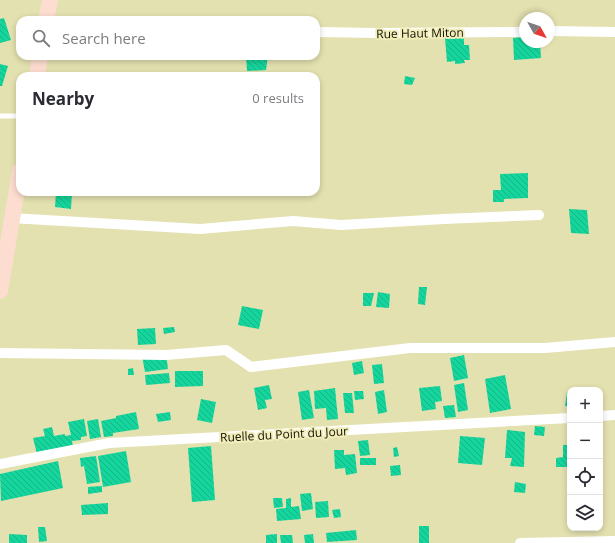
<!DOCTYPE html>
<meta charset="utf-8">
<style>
:root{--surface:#fff;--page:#f2f2f3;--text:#2b2b33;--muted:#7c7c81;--line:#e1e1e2}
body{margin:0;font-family:"Open Sans",sans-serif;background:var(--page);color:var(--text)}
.controls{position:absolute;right:12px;bottom:12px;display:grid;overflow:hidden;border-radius:8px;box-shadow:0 2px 6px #0003}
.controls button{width:36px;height:36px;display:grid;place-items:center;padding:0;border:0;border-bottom:1px solid var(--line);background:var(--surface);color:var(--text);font:20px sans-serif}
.compass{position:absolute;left:519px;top:12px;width:36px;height:36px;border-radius:50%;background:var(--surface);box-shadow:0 2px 6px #0003;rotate:130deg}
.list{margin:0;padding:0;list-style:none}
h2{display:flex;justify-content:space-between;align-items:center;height:52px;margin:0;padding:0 16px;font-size:17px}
h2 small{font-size:13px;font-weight:400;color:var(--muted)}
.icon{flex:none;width:22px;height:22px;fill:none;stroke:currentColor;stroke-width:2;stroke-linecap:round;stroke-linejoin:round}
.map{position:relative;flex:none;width:615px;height:543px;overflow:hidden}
.search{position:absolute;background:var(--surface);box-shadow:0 2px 6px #0003;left:16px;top:16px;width:304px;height:44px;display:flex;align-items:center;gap:10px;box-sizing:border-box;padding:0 14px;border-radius:12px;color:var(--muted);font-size:15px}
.panel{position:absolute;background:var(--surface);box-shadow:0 2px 6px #0003;left:16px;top:72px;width:304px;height:124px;border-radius:12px}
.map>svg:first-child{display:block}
.building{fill:url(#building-back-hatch)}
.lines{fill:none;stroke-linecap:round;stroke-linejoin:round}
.service{stroke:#fff;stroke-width:5}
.minor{stroke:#fff;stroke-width:10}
.primary{stroke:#fdddd0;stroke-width:16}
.labels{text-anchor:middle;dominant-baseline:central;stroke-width:4;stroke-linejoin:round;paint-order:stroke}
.street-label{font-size:12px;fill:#121001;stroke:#f1eebb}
</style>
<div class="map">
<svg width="615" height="543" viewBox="0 0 615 543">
<defs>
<pattern id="building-back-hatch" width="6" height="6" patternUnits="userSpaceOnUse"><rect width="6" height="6" fill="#16d59c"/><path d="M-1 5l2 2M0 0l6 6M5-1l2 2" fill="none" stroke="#13b685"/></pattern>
</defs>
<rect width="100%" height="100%" fill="#e3e1af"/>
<path class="building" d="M4,18L11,40L0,43V19Z
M464,36V45H469L470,60H464L465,63L455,64V61L447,62L445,38Z
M525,37V42H540L541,58L514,60L513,38Z
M246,56H268L266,70L247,71Z
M0,64L8,66L2,86H0Z
M405,76L415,78L412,85L404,84Z
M528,173V198L504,199V202H493V190H501L500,174Z
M56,192H72L71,209L55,207Z
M569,209L587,210L589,234L571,233Z
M419,287H427L425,305L418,304Z
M378,292L390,294L389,308L376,307Z
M363,293H374L371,306H363Z
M242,306L263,310L259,329L238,325Z
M174,327L175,332L164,334L163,328Z
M155,328L156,344L138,345L137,329Z
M166,353L168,369L145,372L142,356Z
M464,355L468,378L454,381L450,358Z
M362,361L364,373L354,375L352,363Z
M382,364L384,383L374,384L372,365Z
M133,368L134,375H128V369Z
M175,371H203V386L175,387Z
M169,373L170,383L146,385L145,375Z
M505,375L511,409L490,413L485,379Z
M464,383L468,410L458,412L454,385Z
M269,385L272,399L265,400L267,408L258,410L254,388Z
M440,386L442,401L435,402L436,409L422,411L419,388Z
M335,388L338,419L327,420L326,408L315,409L314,391Z
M309,390L314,418L302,420L298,392Z
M384,390L387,412L378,414L375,392Z
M354,391H363L364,399L355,400Z
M567,392L570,393V407L565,406Z
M343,393H352L354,413H345Z
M201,399L216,402L212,423L197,420Z
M454,405L456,417L445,418L443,406Z
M136,412L139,429L113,433V436L104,437L101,421L116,418V416Z
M170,412L171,420L158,422L156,414Z
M84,419L87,436L81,437V440L72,441L73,447L37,454L33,438L45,436L43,429L52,427L54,436L65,434V436L71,435L68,422Z
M98,419L101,437L90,439L87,421Z
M535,426L545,427L544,436L534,435Z
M507,430L525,432L524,467L510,466L512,458H505Z
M460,436L485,438L482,465L458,463Z
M368,440L370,455L360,456L358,441Z
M563,445H570V467H556V458L563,457Z
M211,446L215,500L192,502L188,448Z
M397,447L399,456L394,457L393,448Z
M334,450H344V455L355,454L357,473L346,475L345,468L335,469Z
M126,451L131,482L103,487L98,456Z
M96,456L100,482L87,484L84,466L81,467L80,458Z
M360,458H376V465H360Z
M58,461L63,488L1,501L0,474Z
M400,465L401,475L391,476L390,466Z
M515,482L526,484L525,493L514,492Z
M102,486V492L88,494V487Z
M311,493L313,509L302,511L300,494Z
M273,498H282L283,507L274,508Z
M291,498V507L299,506L301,519L277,521L276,509L286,508V499Z
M328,501L329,517L316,518L315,502Z
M108,503V514L82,515L81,505Z
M340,509L341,517L334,518L332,510Z
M419,526H429V543H419Z
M38,527H45L47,541L39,542Z
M356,530L357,540L327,542L326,533Z
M9,534L27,535V543H9Z
M277,534V543H266V535Z
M313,534L314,543H305L304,535Z
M280,535H292L293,543H281Z"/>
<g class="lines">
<path class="service" d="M0,116H20"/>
<path class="minor" d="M549,31L615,32
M316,32L377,33L525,32
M11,218L200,229L293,221L341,225L444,219L539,215
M0,353L166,355L226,350L251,367L410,348H545L615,342
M600,416L615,415
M0,464L109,443L570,418
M520,543L615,541"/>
<path class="primary" d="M46,20L50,0
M37,76L40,56
M0,291L20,171"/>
</g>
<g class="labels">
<g class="street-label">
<text transform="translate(420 33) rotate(-1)">Rue Haut Miton</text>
<text transform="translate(284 434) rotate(-3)">Ruelle du Point du Jour</text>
</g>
</g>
</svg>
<div class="controls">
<button>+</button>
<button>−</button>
<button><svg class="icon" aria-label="locate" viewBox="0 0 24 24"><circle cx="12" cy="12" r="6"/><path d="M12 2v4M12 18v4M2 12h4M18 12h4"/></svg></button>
<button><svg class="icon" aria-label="layers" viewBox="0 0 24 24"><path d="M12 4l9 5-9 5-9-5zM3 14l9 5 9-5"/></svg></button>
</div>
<svg class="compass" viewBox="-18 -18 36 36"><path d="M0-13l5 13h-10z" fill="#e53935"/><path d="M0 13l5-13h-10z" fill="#7c7c81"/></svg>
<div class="search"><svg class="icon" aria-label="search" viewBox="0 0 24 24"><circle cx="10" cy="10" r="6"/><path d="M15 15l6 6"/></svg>Search here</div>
<section class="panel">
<h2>Nearby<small>0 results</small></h2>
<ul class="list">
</ul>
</section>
</div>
